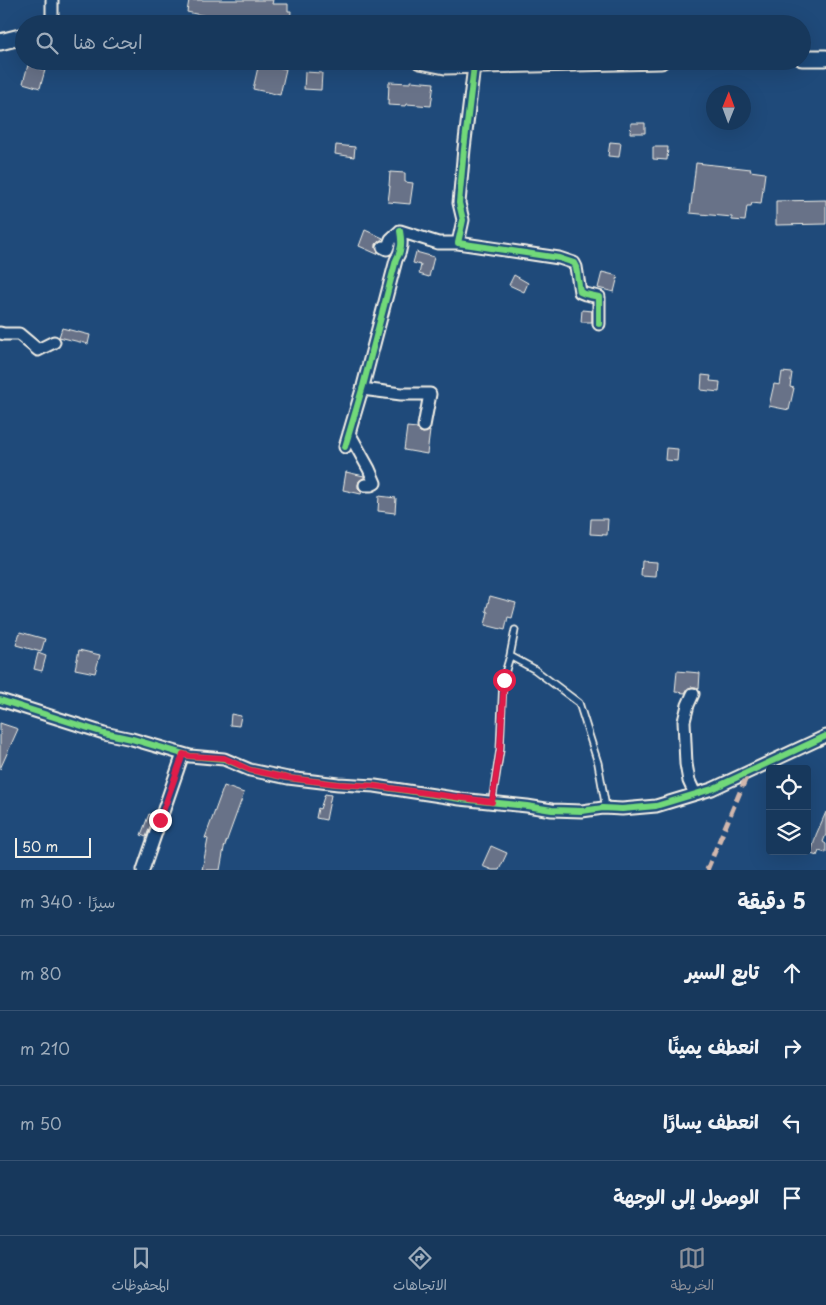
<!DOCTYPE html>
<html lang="ar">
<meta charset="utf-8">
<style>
:root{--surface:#17385c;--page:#203f62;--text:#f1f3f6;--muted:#9eacbb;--line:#365272;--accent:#8c9099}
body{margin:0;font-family:"Playpen Sans","Playpen Sans Arabic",sans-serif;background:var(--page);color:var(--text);direction:rtl}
.controls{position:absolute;right:15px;bottom:15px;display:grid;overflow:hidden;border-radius:5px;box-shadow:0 5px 20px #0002}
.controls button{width:45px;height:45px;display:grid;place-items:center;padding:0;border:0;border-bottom:1px solid var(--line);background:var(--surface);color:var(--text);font:25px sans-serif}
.compass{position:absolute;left:706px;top:85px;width:45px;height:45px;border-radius:50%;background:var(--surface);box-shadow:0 5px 20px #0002;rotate:1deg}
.scale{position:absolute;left:15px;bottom:12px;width:76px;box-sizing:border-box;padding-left:5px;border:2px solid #f4f1e8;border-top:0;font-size:14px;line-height:18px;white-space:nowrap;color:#f4f1e8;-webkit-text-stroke:4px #1f4a7a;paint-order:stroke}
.stop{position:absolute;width:15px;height:15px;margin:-11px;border:4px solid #e11d48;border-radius:50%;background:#fff}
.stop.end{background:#e11d48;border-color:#fff;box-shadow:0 1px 5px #0008}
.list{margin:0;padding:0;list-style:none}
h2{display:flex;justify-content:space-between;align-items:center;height:65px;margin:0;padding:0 20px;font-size:21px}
h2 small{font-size:16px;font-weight:400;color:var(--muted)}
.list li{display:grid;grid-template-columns:32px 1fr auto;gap:15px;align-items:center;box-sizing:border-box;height:75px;padding:0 20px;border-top:1px solid var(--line)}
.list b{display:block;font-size:19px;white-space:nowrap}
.list em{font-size:16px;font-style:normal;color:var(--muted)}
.icon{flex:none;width:28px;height:28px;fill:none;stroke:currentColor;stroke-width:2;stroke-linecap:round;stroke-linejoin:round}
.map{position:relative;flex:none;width:826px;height:870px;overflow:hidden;direction:ltr}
.search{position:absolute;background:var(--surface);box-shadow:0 5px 20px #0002;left:15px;right:15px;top:15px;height:55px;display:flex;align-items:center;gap:12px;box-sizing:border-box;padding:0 18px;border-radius:28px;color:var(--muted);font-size:19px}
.sheet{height:365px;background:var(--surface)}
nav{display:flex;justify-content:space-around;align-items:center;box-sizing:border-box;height:70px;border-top:1px solid var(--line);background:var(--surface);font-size:14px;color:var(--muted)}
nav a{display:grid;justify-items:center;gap:2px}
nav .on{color:var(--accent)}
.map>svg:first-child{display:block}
.building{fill:#687288;stroke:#f4f1e8}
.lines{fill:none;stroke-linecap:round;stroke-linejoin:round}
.service-casing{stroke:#f4f1e8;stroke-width:9}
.minor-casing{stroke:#f4f1e8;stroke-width:15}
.secondary-casing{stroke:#f4f1e8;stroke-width:19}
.service{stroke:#1f4a7a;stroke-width:5.5}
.minor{stroke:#1f4a7a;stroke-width:11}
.secondary{stroke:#1f4a7a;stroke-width:15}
.quiet{stroke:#d1b7ad;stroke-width:5;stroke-dasharray:10 5;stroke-linecap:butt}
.cycleway-casing{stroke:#1f4a7a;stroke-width:9}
.cycleway{stroke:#71d979;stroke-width:6}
.route{stroke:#e11d48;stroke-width:6}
</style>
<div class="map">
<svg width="826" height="870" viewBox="0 0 826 870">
<rect width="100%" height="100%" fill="#1f4a7a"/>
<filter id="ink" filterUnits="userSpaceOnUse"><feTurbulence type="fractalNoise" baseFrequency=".02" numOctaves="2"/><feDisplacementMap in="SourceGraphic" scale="10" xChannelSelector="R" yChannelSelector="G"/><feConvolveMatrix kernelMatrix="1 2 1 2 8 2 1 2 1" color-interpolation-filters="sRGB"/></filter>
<g filter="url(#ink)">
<path class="building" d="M189,0H273L272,4H288V11H291L290,24H280V21L240,17V22L196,14L187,12Z
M259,63L286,69L280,95L253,89Z
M28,65L45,70L40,88L23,83Z
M305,72L322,73L321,90L304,89Z
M411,81L434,83L431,106L407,104L406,106L388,105L389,82L411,83Z
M631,123H645V133H630Z
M610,142L621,143L619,157L608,156Z
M336,145L355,147L354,157L335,154Z
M653,147H668L667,160L653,159Z
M696,163L751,169L750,171L765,173L761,204L752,203L751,206H747L745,221L732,220V217L690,213Z
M390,172L405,173V182L413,183L410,204L388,202L390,186H389Z
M826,200V224L776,225V201Z
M365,230L383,238L376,244V248L378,252L377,254L359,246Z
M416,252L434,257L429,277L419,274L421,265L413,263Z
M602,272L618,276L614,292L598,288Z
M514,275L528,283L524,292L509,285Z
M582,310L592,311V322H581Z
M62,328L90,335L88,344L59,337Z
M782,372L792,373L790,387L794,388L789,410L769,406L774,384L780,385Z
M702,375L711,376L710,381L720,382L719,392L701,390Z
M407,427L417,428L420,432L423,433L430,431L427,454L404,450Z
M666,448L678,449L677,461L665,460Z
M346,472L364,476V478L359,481L358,485V488L362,492L361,494L343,490Z
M379,496L396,498L395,513L378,511Z
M591,519H608L607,535L590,534Z
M642,561L657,562L656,577L641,576Z
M490,596L516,603L512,618L508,617L505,630L485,625L488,612L486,611Z
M20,632L45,639L41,652L16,645Z
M79,650L100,655L95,673L75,669Z
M38,653L46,656L42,671L34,669Z
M677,671L700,673L699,689L696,687H692L688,688L685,693L675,692Z
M231,714L241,716L239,726L230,725Z
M0,723L18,729L0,769Z
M224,786L244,793L224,848L220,870H202L208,839L205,838Z
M325,794L331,795L326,820L316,818L318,808L320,809Z
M826,812V834L823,842L826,844V853L819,851L817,856L811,854L816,835Z
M149,814L154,816L146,837L141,835Z
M491,846L507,853L499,870H492L482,866Z"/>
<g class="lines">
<g class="service-casing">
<path id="service" d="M515,630L510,656L534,669L579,703L598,763L606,808
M492,802L500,750L503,680L510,656"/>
</g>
<g class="minor-casing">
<path id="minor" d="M52,24V0
M474,66L464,149L459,203L463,220L458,243L559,258L574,263L576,267L580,292L585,294L599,297V324
M383,247L387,249L391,239L400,231L438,243H458
M0,333L4,334H19L38,350L54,342
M362,389L401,394H430L424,426
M349,433L369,469L375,483L371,485H365
M345,447L363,386L396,260C402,250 402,242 400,231
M693,694L688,705L684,721L686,764L689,781L695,794
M0,700L104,733L132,739L190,756L224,759L250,770L288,778L338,784L375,786L460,799L527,806L552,810L582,811L603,808L622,809L656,806L712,789L826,736
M143,870L183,754"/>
</g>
<g class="secondary-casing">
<path id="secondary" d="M0,42L24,36
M802,58H826
M420,61L445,66L661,61"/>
</g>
<use href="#service" class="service"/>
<use href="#minor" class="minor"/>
<use href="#secondary" class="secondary"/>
<path class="quiet" d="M707,870L748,773"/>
<g class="cycleway-casing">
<path id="cycleway" d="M474,66L464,149L459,203L463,220L458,243L559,258L574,263L576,267L580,292L585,294L599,297V324
M345,447L363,386L396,260C402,250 402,242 400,231
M0,700L104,733L132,739L190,756L224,759L250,770L288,778L338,784L375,786L460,799L527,806L552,810L582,811L603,808L622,809L656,806L712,789L826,736"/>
</g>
<use href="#cycleway" class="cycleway"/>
</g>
</g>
<g class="lines" filter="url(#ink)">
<path class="route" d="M160,820L183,754L190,756L224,758L250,770L288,778L338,784L375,786L492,802L500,750L504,680"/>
</g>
</svg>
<div class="controls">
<button><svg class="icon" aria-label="locate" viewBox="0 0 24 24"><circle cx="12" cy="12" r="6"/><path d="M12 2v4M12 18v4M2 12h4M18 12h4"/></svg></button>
<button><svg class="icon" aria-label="layers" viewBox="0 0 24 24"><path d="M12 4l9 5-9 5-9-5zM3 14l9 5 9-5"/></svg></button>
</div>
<svg class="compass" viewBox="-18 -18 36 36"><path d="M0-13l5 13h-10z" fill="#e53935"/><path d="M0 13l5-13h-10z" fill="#9eacbb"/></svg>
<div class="scale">50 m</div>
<div class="stop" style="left:504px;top:680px"></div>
<div class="stop end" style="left:160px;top:820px"></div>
<div class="search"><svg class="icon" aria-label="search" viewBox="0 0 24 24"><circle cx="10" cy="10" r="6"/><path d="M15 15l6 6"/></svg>ابحث هنا</div>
</div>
<section class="sheet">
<h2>5 دقيقة<small>سيرًا · 340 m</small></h2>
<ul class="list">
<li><svg class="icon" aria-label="ahead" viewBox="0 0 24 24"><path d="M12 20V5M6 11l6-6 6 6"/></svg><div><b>تابع السير</b></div><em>80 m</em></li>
<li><svg class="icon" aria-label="right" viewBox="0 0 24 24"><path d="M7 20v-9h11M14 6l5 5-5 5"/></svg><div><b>انعطف يمينًا</b></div><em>210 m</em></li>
<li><svg class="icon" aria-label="left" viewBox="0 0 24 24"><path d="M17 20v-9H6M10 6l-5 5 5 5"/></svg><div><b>انعطف يسارًا</b></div><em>50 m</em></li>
<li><svg class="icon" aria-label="arrive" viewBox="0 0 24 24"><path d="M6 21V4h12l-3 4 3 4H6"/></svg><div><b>الوصول إلى الوجهة</b></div></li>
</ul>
</section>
<nav>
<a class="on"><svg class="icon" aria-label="map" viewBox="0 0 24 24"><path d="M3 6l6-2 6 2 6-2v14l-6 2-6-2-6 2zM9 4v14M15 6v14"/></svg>الخريطة</a>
<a><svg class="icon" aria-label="directions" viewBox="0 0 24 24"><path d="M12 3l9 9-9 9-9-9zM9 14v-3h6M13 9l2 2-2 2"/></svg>الاتجاهات</a>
<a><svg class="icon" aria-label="saved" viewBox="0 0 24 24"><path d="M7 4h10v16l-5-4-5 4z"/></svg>المحفوظات</a>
</nav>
